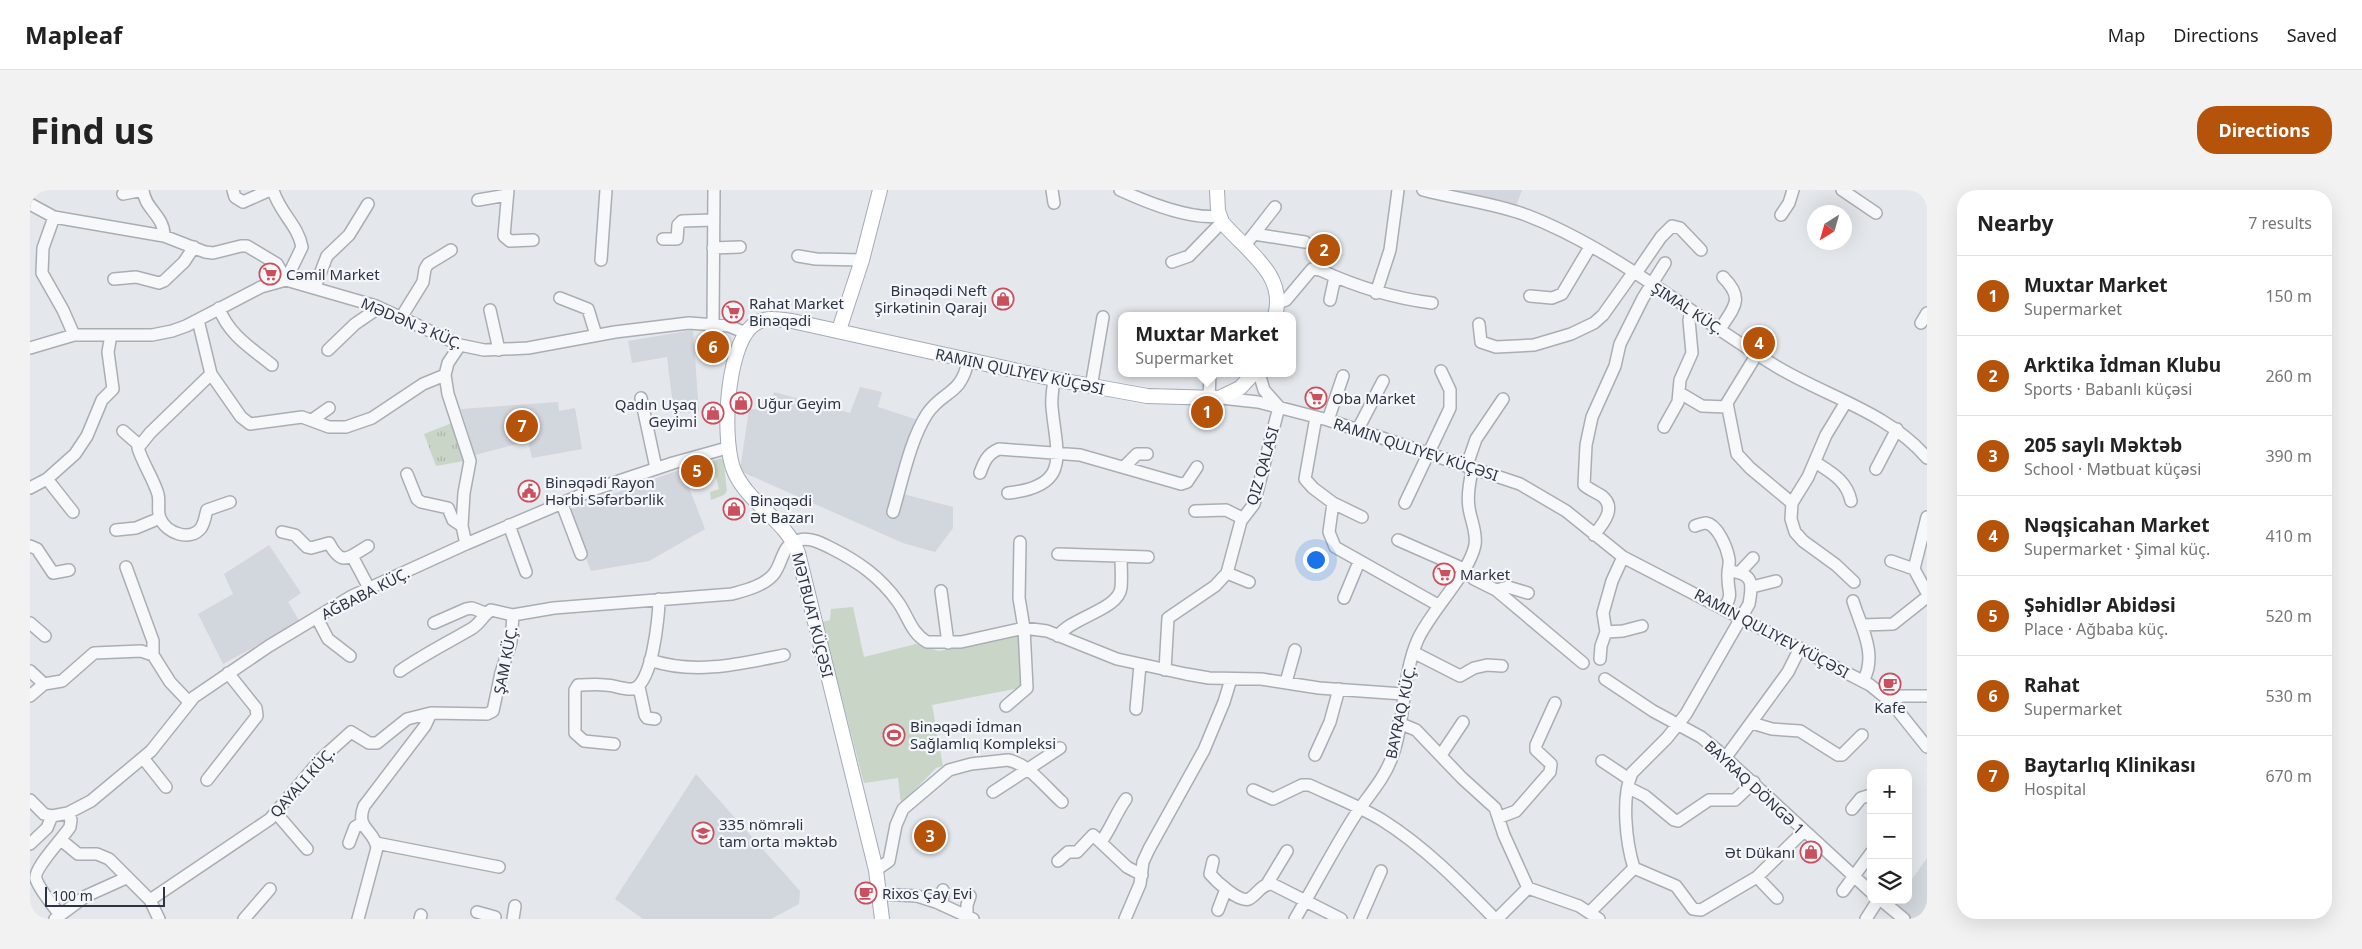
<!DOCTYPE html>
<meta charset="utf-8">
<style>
:root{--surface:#fff;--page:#f2f2f2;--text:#222;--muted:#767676;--line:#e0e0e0;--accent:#b45309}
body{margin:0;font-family:"Noto Sans",sans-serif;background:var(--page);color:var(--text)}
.controls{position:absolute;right:15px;bottom:15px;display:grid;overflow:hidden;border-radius:10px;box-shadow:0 5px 20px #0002}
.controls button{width:45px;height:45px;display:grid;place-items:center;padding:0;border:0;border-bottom:1px solid var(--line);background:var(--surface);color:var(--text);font:25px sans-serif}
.compass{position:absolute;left:1777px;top:15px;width:45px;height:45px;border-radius:50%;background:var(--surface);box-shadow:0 5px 20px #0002;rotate:217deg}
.scale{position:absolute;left:15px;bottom:12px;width:120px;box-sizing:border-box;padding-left:5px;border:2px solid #2c3443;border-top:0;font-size:14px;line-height:18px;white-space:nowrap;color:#2c3443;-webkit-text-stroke:4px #f4f6f9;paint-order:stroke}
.you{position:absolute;left:1285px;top:369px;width:18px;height:18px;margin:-12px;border:4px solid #fff;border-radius:50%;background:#1a73e8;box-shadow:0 0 0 8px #1a73e833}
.badge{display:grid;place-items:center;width:32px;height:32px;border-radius:50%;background:var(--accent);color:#fff;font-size:16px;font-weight:700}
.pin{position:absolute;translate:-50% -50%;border:2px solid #fff;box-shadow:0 1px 5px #0006}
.popup{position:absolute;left:1088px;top:122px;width:178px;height:65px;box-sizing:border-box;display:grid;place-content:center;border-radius:10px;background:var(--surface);filter:drop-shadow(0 1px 4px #0005);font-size:16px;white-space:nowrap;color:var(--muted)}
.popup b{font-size:19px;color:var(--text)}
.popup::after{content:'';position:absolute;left:50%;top:100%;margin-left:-10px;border:10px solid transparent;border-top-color:var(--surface)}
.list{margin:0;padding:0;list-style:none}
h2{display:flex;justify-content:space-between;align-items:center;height:65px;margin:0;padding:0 20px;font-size:21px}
h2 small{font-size:16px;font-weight:400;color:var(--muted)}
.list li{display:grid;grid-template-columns:32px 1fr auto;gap:15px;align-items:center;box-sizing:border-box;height:80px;padding:0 20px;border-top:1px solid var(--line)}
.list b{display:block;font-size:19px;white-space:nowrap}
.list p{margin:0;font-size:16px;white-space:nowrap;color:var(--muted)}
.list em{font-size:16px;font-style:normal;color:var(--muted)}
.icon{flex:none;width:28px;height:28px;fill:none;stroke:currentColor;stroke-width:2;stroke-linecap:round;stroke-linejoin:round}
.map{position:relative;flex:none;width:1897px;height:729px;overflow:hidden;border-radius:20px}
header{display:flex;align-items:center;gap:30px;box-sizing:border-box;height:70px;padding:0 25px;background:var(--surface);border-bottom:1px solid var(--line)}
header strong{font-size:24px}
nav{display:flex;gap:28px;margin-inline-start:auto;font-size:18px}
.intro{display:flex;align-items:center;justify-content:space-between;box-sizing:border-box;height:120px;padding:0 30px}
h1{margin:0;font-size:35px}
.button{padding:12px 22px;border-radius:20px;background:var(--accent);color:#fff;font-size:18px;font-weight:700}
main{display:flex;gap:30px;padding:0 30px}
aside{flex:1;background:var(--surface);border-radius:20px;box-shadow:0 5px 20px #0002}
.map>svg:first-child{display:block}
.built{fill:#d2d6dd}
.grass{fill:#c9d5c6}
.park{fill:url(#park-tufts)}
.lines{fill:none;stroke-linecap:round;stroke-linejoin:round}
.minor-casing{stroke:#a9aeb5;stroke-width:14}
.major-casing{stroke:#a4abb7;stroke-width:16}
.minor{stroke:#f7f8fa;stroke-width:11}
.major{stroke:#fff;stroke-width:14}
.labels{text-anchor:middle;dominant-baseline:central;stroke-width:4.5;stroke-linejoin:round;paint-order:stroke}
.poi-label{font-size:15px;fill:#2c3443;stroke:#f4f6f9;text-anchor:start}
.street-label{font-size:15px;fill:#2c3443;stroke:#f4f6f9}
</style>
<header>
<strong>Mapleaf</strong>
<nav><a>Map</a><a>Directions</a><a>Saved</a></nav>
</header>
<div class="intro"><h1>Find us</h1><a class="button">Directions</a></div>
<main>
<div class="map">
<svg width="1897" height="729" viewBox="0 0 1897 729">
<defs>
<pattern id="park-tufts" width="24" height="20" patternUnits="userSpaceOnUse" patternTransform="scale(1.25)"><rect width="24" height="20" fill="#c9d5c6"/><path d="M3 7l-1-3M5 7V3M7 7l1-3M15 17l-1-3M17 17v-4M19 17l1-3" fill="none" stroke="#adb7ab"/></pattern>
</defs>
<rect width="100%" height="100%" fill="#e4e7eb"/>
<path class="built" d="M1417,0H1492L1486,16Z
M663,140L669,222L644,223L637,167L602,173L598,151Z
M830,197L852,202L848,217L888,230L862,301L923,317V338L905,362L873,353L710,281L719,219L739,220L744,202L820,223Z
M528,212L529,221L545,218L552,259L502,268L498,251L445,265L431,219Z
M652,279L675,339L619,371L561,381L538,320Z
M239,355L271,403L258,412L270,432L193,474L168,424L203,404L194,384Z
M666,584L770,701L769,714L741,729H613L585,709Z
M1897,668V729H1882L1864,715L1867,710H1878V695Z"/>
<path class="grass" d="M693,268L697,301L694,305L681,310L680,302L689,299L685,283L657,290L652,279Z
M823,417L834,467L886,454L909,461L991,445L994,497L902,515L913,576L906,578L871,614L868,588L834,593L792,432L800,430L801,419Z"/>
<path class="park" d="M422,233L434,271L406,276L394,244Z"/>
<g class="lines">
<g class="minor-casing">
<path id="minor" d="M113,0C114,18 135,27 134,46
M203,0L205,7L213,12L240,0
M243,0C249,22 268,35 272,57L256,90
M478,0L474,46L480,51L503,50
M1022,0L1024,13
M1090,0C1116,12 1161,30 1189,26
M1393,0C1427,9 1463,13 1496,25C1585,59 1667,129 1749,178C1798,207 1859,223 1897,268
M1812,0L1846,23
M93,4L113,0
M448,10L477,5
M0,14L24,27L134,46L175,62L183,63L211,56H217L247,74L256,90
M1751,25L1759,13L1763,0
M24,27L13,58L12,83L33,120L44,145
M1224,44L1245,17
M633,49H647L648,35L652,31L683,30
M1215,55L1224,44L1275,52
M683,58L710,57
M768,66L786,69L832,70
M571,70L576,0
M1142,72L1159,66L1192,32
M84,89L106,87L129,93L134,91L154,72L164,57
M285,97L297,66L319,45L338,14
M1346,103L1360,60L1368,0
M1500,106L1522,108L1532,104L1560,57
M530,108L558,119L566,145
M1300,110L1305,87
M1248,113L1256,110L1282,79L1290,80C1327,97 1362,108 1402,113
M189,118C198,144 221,158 242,175
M460,120L469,160
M372,126L393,92L395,79L398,74L421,60
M168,130L181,184L211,227L220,234L272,227L299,237H316L342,228L393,194L415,185
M683,133L684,0
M1891,133L1897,123
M1449,134L1451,152L1466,157L1504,155L1541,144L1564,133L1573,125L1600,87L1609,79L1631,47L1642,36L1650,38L1671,60
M1690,139C1704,117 1715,109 1693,87
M430,155L418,173L415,185L418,204L440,271L434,303L432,336L436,354
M0,158L44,145H122L142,141L156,136L231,97L256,90L346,116L430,155L454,160L498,158L585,142L659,133L699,136L716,143
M298,160L325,134L344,121L346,116
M1727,164L1697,213L1707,264L1720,278L1762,313
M181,184L120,243L108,258C113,274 123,288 128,304C130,312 127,321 130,328C136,343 160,352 171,338C175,332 175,326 177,320L200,312
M1061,197L1073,127
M1650,203L1672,216L1697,217
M611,208L626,278
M1191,208L1228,212L1298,230L1490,294L1536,321L1593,367L1840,495L1861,512L1897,557
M1179,209L1180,183
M1816,212L1796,245L1778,287L1762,313L1761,329L1765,342L1773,351L1806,375L1824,392
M1286,227L1275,289L1283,298L1303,313L1299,342L1305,357L1408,415
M282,230L299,218
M1298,230L1313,186
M1634,237L1648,212L1650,190L1662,163L1659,130L1661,121
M1328,239L1353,191
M93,241L109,255
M1785,272C1802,283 1817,291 1821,311
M1437,275L1446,249L1473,209
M1094,277L1107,264H1117
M1846,279L1867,239
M950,283C954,272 957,264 969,259L1050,265L1151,294L1157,292L1167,277
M377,284L387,309L391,312L418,318L423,330L432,336
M17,289L43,322
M0,298L17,289L45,264L57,246L72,210L83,199L78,162L81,145
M978,303C1043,296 1026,263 1022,217C1021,208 1023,199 1024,189
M1303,313L1332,327
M1375,313L1420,218V200L1411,181
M532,314L551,364
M1165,321L1196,320L1212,328
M863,322C872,292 880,250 897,224C913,200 931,206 938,171
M1897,327L1884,379L1897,403
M479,335L496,382
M1665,336C1668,335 1672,333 1676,333C1688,335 1697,358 1699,369C1700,375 1697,382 1698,388C1698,404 1703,402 1695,418
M86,340L106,338L130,328
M252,342L265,345L277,357L281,358L299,353C312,377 318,368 338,356
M1564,345C1573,334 1587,318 1572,306C1566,302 1560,300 1554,295L1556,255L1562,227L1585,176L1590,154L1613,108L1635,73
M1368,350L1434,379L1444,389L1466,400L1553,473
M0,356L7,359L23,383L39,380
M1028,364L1118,367
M322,366L339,398
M1861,371L1884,379
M96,377L123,451V465
M1710,382L1723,368
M1197,383L1219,392
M1722,397L1746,391
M1466,400L1478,397L1498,403
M911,401L918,453
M1314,408L1329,372
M1823,411C1831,437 1848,465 1833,491
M287,428L298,449L320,466
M0,433L15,446
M404,433L436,419L442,418L455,423
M1832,435L1863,434L1897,407
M1576,442L1593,441L1612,436
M1028,446C1042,427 1088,420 1091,398C1092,388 1091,377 1091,367
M1383,462L1430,486L1444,478L1457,475L1472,476
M1570,469L1571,456L1576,442L1573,423L1582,391L1593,367
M620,470C664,485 710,474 754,465
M1135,480L1138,428L1185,396L1197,383L1211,331L1224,314L1249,217L1234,200L1229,183
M0,481L14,494
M370,481C393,465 417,453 441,439C450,434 453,425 461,420L483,425
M1575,489L1623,521L1671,547L1687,560L1841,702
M1256,492L1265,460
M609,497L615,525L617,528L625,529
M0,506L14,494L32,491L64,463L111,461L123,465L140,492L159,512
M1861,512L1871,506H1897
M976,516L997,498L994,438L989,408L990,352
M1106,519L1110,475
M1369,533L1386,540L1432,588L1465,618L1474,645L1498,698L1549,716L1569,729
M1722,533L1742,539L1770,541L1808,565H1812L1832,545
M584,554L554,551L545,543V500L548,495C557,495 566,494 575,495C584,495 594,500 602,499C622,498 629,426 629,409
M1285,565L1300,532L1309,499
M1411,565L1433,532
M1696,567L1758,482L1770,458
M113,568L136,597
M1572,571L1599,589
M177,590L227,526L226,518L198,483
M1599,598L1615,606L1644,630L1648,631L1679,610H1705L1724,592
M1223,600L1243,609L1272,595H1279C1303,606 1329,616 1352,630C1395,657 1430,693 1465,729
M963,602L1030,558
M0,610L14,624L22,626L38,623L61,611L121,561L164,507L239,456L322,406L436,354L565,299L643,273L697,258
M1822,619L1831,608L1841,605
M246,623L277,659
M1470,627L1486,621L1520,582L1521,574L1506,560V555L1525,513
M31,650L48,664H67L79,669L120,710L129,729
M1071,652C1081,638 1086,623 1096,609
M319,653L325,637L332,633
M346,653L469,677
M0,654L17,638L22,626
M1028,671L1038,662H1047L1063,645L1097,677L1112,685
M1183,671L1180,684C1186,691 1209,713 1219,709C1228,704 1231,694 1242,694L1311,729
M1604,678L1646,696L1663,719L1671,720L1727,687L1774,641
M846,680L859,671L866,635L873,619L919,580L941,574L978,570C999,574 1016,598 1032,612
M1727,687L1747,708
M1237,694L1257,661
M1813,701L1841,663
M850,704L887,706L906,712L943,729
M120,710L240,629L291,569L321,542L339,553H347L377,529L401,523
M1851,710L1874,729
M912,715L913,700
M1188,720L1196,699
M447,722L465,727
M1560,722L1604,678C1596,653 1591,607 1602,583L1637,548L1656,524L1719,414C1723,392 1723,383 1698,381
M30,725C23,715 10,701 6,689C3,679 33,648 40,637L41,630L38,623
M25,729L56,706L96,688
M214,729L240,699
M328,729L347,658C344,639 325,639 334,616L395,536L401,523L457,524L463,521L471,483L481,452L483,425L524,418L702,404C716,400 733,396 743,385C753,374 751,354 769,350C780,347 791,353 801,358C829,372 850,387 868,412C878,426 881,443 897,452H931L994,438L1017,441L1087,469L1156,484L1179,488L1231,489L1289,498L1373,504
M390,729L391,725
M483,729L485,716
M937,729V715L940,706
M1095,729L1110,694L1113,672L1119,659L1174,560L1194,512L1201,489
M1265,729C1285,695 1303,660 1324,627C1337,607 1354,590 1362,567C1376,529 1371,488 1388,449C1402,419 1439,384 1445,355C1447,342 1441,331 1439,318C1437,306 1440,289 1443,277
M1330,729L1351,681
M1467,729L1498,698
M1836,729L1848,710"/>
</g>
<g class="major-casing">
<path id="major" d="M1187,0L1188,21L1192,32C1216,61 1257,84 1245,126
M809,140L832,70L850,0
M852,729L846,680L768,363C756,330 720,315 705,283C691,254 696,158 722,136C733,126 748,129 762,131L1024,189L1117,206L1189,208L1210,198L1224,183"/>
</g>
<use href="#minor" class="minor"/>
<use href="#major" class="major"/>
</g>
<defs>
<g id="supermarket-ring" transform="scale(1.125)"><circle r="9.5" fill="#f4f6f9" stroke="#c9515d" stroke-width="1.5"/><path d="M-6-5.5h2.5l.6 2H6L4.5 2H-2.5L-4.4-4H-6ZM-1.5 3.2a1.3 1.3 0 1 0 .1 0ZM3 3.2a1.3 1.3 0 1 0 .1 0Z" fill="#c9515d"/></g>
<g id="shop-ring" transform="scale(1.125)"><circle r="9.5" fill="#f4f6f9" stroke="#c9515d" stroke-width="1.5"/><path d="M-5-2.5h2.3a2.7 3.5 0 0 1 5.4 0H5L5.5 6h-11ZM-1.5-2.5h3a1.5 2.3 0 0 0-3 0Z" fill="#c9515d"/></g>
<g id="civic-ring" transform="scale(1.125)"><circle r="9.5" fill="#f4f6f9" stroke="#c9515d" stroke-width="1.5"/><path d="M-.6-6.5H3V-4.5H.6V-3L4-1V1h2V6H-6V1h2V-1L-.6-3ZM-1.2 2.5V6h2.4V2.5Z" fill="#c9515d"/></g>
<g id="cafe-ring" transform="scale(1.125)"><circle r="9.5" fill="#f4f6f9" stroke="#c9515d" stroke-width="1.5"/><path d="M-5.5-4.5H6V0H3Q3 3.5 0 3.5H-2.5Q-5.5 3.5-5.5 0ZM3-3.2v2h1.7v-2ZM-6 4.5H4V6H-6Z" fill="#c9515d"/></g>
<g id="stadium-ring" transform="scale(1.125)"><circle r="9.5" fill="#f4f6f9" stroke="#c9515d" stroke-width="1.5"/><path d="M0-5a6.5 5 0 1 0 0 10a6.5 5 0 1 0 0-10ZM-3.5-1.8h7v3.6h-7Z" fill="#c9515d"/></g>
<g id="school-ring" transform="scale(1.125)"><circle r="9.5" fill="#f4f6f9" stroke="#c9515d" stroke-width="1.5"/><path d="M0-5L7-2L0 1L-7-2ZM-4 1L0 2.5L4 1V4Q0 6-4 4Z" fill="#c9515d"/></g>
</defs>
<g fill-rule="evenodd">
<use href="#supermarket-ring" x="240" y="84"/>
<use href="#shop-ring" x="973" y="109"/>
<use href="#supermarket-ring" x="703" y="122"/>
<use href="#supermarket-ring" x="1286" y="208"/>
<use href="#shop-ring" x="711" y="213"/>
<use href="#shop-ring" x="683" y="223"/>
<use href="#civic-ring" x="499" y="301"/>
<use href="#shop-ring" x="704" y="319"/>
<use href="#supermarket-ring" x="1414" y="384"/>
<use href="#cafe-ring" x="1860" y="494"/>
<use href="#stadium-ring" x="864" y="545"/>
<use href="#school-ring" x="673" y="643"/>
<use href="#shop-ring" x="1781" y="662"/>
<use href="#cafe-ring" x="836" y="703"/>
</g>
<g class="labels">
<g class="poi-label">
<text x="256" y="84">Cəmil Market</text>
<text x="957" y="100" text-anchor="end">Binəqədi Neft<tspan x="957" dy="17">Şirkətinin Qarajı</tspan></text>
<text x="719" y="113">Rahat Market<tspan x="719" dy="17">Binəqədi</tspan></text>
<text x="1302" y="208">Oba Market</text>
<text x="727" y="213">Uğur Geyim</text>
<text x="667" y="214" text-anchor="end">Qadın Uşaq<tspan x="667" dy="17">Geyimi</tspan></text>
<text x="515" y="292">Binəqədi Rayon<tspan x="515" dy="17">Hərbi Səfərbərlik</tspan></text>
<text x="720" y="310">Binəqədi<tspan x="720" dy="17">Ət Bazarı</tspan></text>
<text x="1430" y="384">Market</text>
<text x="1860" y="517" text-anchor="middle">Kafe</text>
<text x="880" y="536">Binəqədi İdman<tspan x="880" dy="17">Sağlamlıq Kompleksi</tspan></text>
<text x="689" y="634">335 nömrəli<tspan x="689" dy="17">tam orta məktəb</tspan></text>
<text x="1765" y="662" text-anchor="end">Ət Dükanı</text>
<text x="852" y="703">Rixos Çay Evi</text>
</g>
<g class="street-label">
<text transform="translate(1658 118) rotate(33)">ŞIMAL KÜÇ.</text>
<text transform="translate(382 133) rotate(23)">MƏDƏN 3 KÜÇ.</text>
<text transform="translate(990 181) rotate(12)">RAMIN QULIYEV KÜÇƏSI</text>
<text transform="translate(1386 259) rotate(18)">RAMIN QULIYEV KÜÇƏSI</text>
<text transform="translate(1232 276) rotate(-74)">QIZ QALASI</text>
<text transform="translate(335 403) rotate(-27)">AĞBABA KÜÇ.</text>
<text transform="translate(783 425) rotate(76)">MƏTBUAT KÜÇƏSI</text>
<text transform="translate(1742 443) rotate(28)">RAMIN QULIYEV KÜÇƏSI</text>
<text transform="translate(475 470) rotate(-79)">ŞAM KÜÇ.</text>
<text transform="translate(1370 522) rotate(-78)">BAYRAQ KÜÇ.</text>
<text transform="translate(272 592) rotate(-48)">QAYALI KÜÇ.</text>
<text transform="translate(1725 597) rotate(43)">BAYRAQ DÖNGƏ 1</text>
</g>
</g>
</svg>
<div class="controls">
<button>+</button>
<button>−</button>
<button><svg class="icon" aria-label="layers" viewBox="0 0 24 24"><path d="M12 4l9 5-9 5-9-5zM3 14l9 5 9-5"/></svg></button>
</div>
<svg class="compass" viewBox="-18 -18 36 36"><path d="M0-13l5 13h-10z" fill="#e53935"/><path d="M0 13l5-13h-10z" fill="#767676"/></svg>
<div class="scale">100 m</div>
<div class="you"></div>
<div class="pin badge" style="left:1177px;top:222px">1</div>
<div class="popup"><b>Muxtar Market</b>Supermarket</div>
<div class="pin badge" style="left:1294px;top:60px">2</div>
<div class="pin badge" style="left:900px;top:646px">3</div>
<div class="pin badge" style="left:1729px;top:153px">4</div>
<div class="pin badge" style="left:667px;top:281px">5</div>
<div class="pin badge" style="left:683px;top:157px">6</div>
<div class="pin badge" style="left:492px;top:236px">7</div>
</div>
<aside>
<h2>Nearby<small>7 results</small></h2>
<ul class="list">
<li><span class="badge">1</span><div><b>Muxtar Market</b><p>Supermarket</p></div><em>150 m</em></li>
<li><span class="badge">2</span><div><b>Arktika İdman Klubu</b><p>Sports · Babanlı küçəsi</p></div><em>260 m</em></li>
<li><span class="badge">3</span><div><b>205 saylı Məktəb</b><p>School · Mətbuat küçəsi</p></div><em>390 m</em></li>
<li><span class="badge">4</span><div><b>Nəqşicahan Market</b><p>Supermarket · Şimal küç.</p></div><em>410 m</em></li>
<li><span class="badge">5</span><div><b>Şəhidlər Abidəsi</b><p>Place · Ağbaba küç.</p></div><em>520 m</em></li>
<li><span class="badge">6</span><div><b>Rahat</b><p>Supermarket</p></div><em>530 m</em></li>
<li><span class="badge">7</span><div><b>Baytarlıq Klinikası</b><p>Hospital</p></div><em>670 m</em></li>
</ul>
</aside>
</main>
